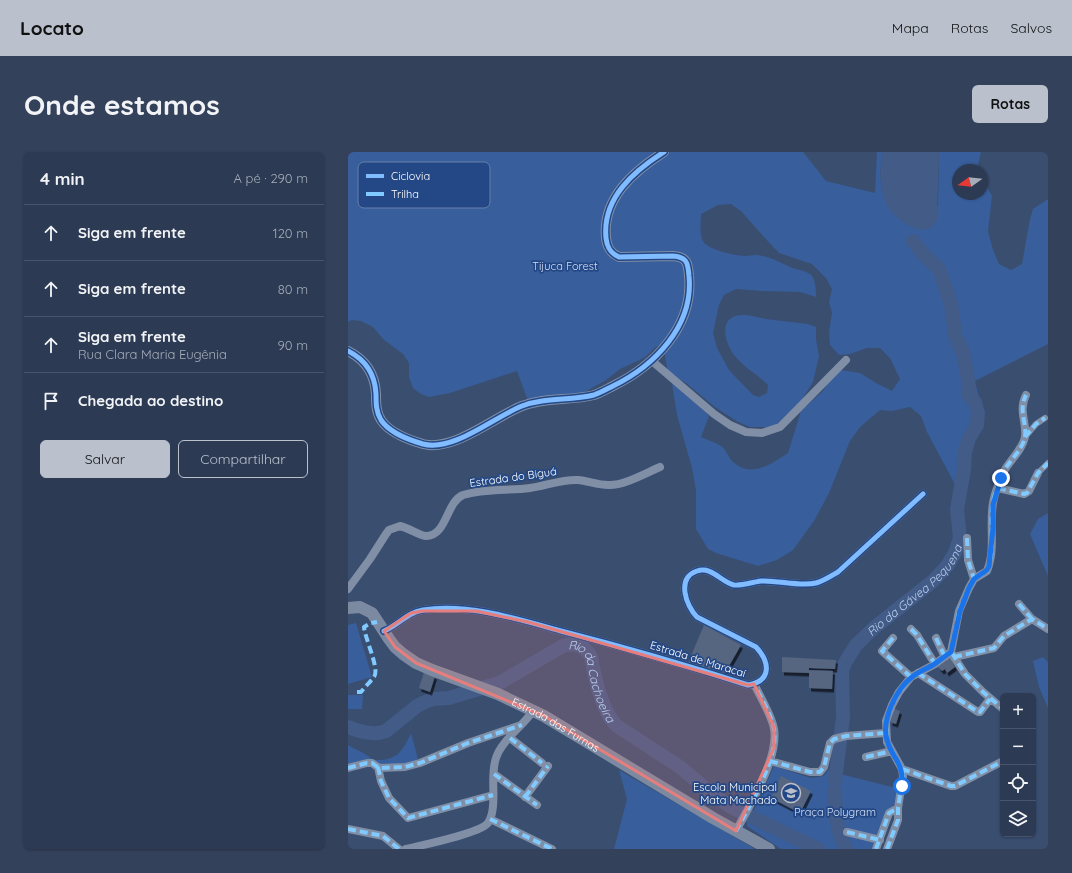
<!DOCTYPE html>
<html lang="pt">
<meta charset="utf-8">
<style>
:root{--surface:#2c3a54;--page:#34415a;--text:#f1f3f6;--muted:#a6adb8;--line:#48546b;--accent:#bac1cd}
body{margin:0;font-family:Quicksand,sans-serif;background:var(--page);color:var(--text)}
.controls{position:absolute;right:12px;bottom:12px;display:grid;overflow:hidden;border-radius:6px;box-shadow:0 1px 3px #0004}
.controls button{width:36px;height:36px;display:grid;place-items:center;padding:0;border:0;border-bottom:1px solid var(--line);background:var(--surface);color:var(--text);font:20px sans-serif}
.compass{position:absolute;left:604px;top:12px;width:36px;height:36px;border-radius:50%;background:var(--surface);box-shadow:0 1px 3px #0004;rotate:255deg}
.stop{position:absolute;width:12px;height:12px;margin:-9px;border:3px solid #1a73e8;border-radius:50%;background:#fff}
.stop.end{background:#1a73e8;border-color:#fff;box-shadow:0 1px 4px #0008}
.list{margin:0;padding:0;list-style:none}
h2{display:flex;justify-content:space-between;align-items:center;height:52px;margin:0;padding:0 16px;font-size:17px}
h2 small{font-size:13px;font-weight:400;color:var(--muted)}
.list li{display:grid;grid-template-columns:26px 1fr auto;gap:12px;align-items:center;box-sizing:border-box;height:56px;padding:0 16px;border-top:1px solid var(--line)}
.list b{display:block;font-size:15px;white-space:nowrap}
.list p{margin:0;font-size:13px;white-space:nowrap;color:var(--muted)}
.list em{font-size:13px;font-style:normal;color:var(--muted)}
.actions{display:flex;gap:8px;padding:12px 16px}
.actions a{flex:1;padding:9px 0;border:1px solid var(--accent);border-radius:6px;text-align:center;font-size:14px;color:var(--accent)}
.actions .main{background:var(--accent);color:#111}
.icon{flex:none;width:22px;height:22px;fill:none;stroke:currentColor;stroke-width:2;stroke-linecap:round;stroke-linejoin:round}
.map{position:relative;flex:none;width:700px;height:697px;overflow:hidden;border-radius:6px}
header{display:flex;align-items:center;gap:24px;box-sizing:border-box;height:56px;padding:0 20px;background:var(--accent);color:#111}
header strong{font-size:19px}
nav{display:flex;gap:22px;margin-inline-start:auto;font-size:14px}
.intro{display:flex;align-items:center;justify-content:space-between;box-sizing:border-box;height:96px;padding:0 24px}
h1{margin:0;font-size:28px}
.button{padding:10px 18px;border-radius:6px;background:var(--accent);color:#111;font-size:14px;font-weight:700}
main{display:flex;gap:24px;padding:0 24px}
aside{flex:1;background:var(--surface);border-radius:6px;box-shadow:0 1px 3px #0004}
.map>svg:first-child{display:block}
.green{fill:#385e9b}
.water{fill:#425b87}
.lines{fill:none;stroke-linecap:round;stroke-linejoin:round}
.river{stroke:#425b87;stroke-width:14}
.building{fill:#566580;filter:url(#shadow)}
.pedestrian{stroke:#818fa6;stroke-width:6}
.minor{stroke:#818fa6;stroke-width:8}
.tertiary{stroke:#818fa6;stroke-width:10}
.secondary{stroke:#7c8aa1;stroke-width:12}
.quiet{stroke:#80caff;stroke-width:4;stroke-dasharray:8 4;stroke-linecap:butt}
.cycleway-casing{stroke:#244886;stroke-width:8}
.cycleway{stroke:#80bcff;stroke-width:5}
.route{stroke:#1a73e8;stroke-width:5}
.marked{fill:#e67e7e;fill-opacity:0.2;stroke:#e67e7e;stroke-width:3;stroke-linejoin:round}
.labels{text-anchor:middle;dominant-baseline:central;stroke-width:3.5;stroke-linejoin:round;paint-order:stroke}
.park-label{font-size:11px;fill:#d2e0f7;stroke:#244886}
.street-label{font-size:11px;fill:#fff;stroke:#244886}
.poi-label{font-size:11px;fill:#fff;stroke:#244886;text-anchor:end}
.water-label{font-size:12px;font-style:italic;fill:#b9cff0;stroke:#244886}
.key{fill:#244886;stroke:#667faa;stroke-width:1}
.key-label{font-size:11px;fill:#fff}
</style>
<header>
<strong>Locato</strong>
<nav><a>Mapa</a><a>Rotas</a><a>Salvos</a></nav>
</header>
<div class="intro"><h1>Onde estamos</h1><a class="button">Rotas</a></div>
<main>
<aside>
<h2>4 min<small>A pé · 290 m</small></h2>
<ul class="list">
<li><svg class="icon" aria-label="ahead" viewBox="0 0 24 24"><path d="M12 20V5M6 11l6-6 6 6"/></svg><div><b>Siga em frente</b></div><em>120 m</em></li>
<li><svg class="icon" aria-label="ahead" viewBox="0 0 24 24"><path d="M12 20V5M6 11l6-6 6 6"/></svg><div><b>Siga em frente</b></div><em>80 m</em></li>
<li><svg class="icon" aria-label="ahead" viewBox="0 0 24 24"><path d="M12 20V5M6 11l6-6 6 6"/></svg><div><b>Siga em frente</b><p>Rua Clara Maria Eugênia</p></div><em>90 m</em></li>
<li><svg class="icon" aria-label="arrive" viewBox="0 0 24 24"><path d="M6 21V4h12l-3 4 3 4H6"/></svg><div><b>Chegada ao destino</b></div></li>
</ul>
<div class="actions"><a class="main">Salvar</a><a>Compartilhar</a></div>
</aside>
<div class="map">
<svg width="700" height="697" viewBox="0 0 700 697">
<defs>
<filter id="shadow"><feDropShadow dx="2" dy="3.5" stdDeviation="0" flood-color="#0009"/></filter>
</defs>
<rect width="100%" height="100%" fill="#3a4e70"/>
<path class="green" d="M0,0H455L478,29L527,41L529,0H535C531,20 531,37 541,56L590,54L591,0H633L630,13L631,18H610V42H634V26L644,44L640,79L645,98L651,112L663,118L674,112L682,67L685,57L700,47V192L627,229L635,264L608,345V334L579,280L573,264L562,255L544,259L532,258L512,275L502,289L481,341L466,369L445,398L429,408L410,414L368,401L360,397L348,377V338L344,316L329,263L324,232C339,239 351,250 361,264L353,285C359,288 367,290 373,294C378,297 380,305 384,309C402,327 424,312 440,301L453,259L475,239L481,229L493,218L512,221L528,231L544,239L552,227L542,206L532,196H519L502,202L491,203L482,193L481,180L484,161L481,150L484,137L478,126L464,112L431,101L416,85L393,59L383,52L370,53L353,62C353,71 351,82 355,89C360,98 388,104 398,104C401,104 404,103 407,103C420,103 433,111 445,116C451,118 460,119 464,124C468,130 468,139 468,145L452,140L414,139L388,137L376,143L371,153L365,181L369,196L381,218L405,243L411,245L419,241L420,233C409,222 395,215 386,203C375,187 370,162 397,163C404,163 411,166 418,167C432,169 446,170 460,172L468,175V187L471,204L465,230L451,252L431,273L419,275H402L390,270L367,255L338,231L320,221L316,198L309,194L296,206L272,217L258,228L228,245L180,249L169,219L102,241L81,245L73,242L65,236L61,225V211L55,202L36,188L25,175L13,169L4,168L0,170Z
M700,361V424L682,382L690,367Z
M8,471L24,525L0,532V473Z
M695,505L700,510V556L691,535L685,509Z
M0,543H15L14,557H0Z
M63,581L71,611L27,613L0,616V593C8,598 18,601 25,608C48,609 54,601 63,581Z
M497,587L492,622L548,636L550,639L546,653L541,657L525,697H433L399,674V671L410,650L426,614L463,626L476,624L482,616L489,590Z
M271,618L407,697H266L279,647Z"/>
<path class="water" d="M535,0H591L589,67C581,91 548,69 540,55C531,39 531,18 535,0Z"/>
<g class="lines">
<g class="river">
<path id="s1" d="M0,575C12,580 26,584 38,579L69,554L77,550L85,547L101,546L151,531L215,494C224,491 233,492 240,500C245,505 244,514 246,520C249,536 257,563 269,574L332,615L364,642L383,655L470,697"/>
<path id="s2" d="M487,629L495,565L494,518L498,509L508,493L527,475L585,429L599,414L607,401L612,386L609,357L616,318L617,300L621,286L629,273L630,261L627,250L620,242V227L615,200L607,183L603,152L591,117L576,103L565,89"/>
<path d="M486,639L490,677L498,697"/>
</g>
</g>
<path class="building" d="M356,473L393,493L377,521L340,511Z
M434,505L488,508L487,517L461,516V518L485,519L484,537L461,536V521L434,520Z
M602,506L607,515L599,521L597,517L594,519L590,515Z
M76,520L87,524L82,540L71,536Z
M547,557L552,559L548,572L542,570Z
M433,624L463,639L452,661L423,646Z"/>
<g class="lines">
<path class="pedestrian" d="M677,285L688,272L697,266
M690,321L700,311"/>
<path class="minor" d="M304,209L366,262L382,273L398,280L414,281L432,275L498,208
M650,336L676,342L681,339L690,321
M619,386L620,408L626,427
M0,437L22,407L38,382L41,378L52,374C61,376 72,384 78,384C99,384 98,350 115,343C137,336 160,339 182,336C198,334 214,327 230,328C240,329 250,333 260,333C275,334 298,321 312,315
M671,452L684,467
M563,477L569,483L587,512
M36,479C51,473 58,461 75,458C120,451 170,467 213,479C276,495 338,513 400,533C424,529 422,510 408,495L349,465C338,454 328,426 349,419C364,414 373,430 386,433C394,434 405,430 413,429C430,428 452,435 468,431C476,429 483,424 490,420L575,342
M545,486L534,499L563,525
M588,486L597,505
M604,502L617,522L635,540L655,557
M606,505L646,496L656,484L684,467L700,477
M570,521L630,560H632L642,547
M162,586L194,611
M518,605L544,599
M422,609L462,620H472L476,615L482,591L486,587L498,584L537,581
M30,615L33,629L41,646L60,666L145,643
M0,616L19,611H24L31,616L57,615L72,611L120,591L173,573
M554,617L603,634H607L655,609
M146,622L189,653
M177,645L200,614
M142,667L204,697
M0,677L35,684L51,697
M388,679C402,653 431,606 426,577C424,564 412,544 406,532
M499,680L532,688
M58,697C74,693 129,682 139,672C142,669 143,665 144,661C148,643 142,624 148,606C153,589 175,574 185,559
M528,697L541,661L550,656
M539,697L550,668V656L555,624L554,617L539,590L538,569L544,553L551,540L563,525L587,512L603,500L611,459L621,436L626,427L639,419C648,397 641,373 645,351C646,343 650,333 653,325C658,311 674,300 677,285C679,270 670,259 678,243"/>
<path class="tertiary" d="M0,199C18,208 27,222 28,242C28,251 28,260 33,268C41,280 61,288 75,292C106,300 146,265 174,254C197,245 222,249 246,243C252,241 259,237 265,234C306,214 346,174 341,124C340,111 339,105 325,104L271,105C262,101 259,95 258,86C254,46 286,19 316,0"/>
<path class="secondary" id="s3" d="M0,456L12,455L24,461L41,487L47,495L55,502L68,511L84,518L150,542L196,564L365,666L421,697"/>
<path class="quiet" d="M677,285L688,272L697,266
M650,336L676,342L679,341L690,321L700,311
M619,386L620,408L626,427
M671,452L684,467
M563,477L569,483L587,512
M545,486L534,499L563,525
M588,486L597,505
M604,501L617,522L635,540L655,557
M606,505L646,496L656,484L684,467L700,477
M570,521L630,560H632L642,547
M9,540H13C17,535 22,530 26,525C32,517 17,487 16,475L23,471L29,470
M162,586L194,611
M518,605L544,599
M422,609L462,620H472L476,615L482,591L486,587L498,584L537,581
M30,615L33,629L41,646L60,666L145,643
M0,616L19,611H24L31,616L57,615L72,611L120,591L174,573
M554,617L603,634H607L655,609
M146,622L189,653
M177,645L200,614
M142,667L204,697
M0,677L35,684L51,697
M388,679C402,653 431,606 426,577C424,564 412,544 406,532
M499,680L532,688
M528,697L541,661L550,656
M539,697L550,668V656L555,624L554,617L539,590L538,569L544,553L551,540L563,525L587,512L603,500L611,459L621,436L626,427L639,419C648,397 641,373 645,351C646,343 650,333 653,325C658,311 674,300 677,285C679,270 670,259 678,243"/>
<g class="cycleway-casing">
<path id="cycleway" d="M0,199C18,208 27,222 28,242C28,251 28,260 33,268C41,280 61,288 75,292C106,300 146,265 174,254C197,245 222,249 246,243C252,241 259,237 265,234C306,214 346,174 341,124C340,111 339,105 325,104L271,105C262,101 259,95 258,86C254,46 286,19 316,0
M36,479C51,473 58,461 75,458C120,451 170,467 213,479C276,495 338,513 400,533C424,529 422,510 408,495L349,465C338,454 328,426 349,419C364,414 373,430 386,433C394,434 405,430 413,429C430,428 452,435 468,431C476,429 483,424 490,420L575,342"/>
</g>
<use href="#cycleway" class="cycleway"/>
</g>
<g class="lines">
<path class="route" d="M554,634C556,609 544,607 539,588C533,569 548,537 564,525C570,520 578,517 585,513C591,509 597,504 603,500L612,459L621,436L626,427L639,418L641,414L645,376V353L653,326"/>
</g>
<path class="marked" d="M74,459H128L180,470L400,533L406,532L426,575V596L388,679L196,564L68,511L47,495L36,479L63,461Z"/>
<defs>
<g id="school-ring" transform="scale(1)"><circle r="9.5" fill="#244886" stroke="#bac1cd" stroke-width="1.5"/><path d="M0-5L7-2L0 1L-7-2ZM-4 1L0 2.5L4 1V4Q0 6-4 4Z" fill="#bac1cd"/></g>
</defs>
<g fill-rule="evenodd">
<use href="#school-ring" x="443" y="641"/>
</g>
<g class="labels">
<g class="park-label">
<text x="217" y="114">Tijuca Forest</text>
<text x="487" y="660">Praça Polygram</text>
</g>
<g class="street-label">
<text transform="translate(165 325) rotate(-8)">Estrada do Biguá</text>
<text transform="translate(350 507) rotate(17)">Estrada de Maracaí</text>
<text stroke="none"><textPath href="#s3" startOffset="246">Estrada das Furnas</textPath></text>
</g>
<g class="poi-label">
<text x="429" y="635">Escola Municipal<tspan x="429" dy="13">Mata Machado</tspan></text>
</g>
<g class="water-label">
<text stroke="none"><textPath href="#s2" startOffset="221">Rio da Gávea Pequena</textPath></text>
<text stroke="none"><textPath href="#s1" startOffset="292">Rio da Cachoeira</textPath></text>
</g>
</g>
<rect x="10" y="10" width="132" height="46" rx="6" class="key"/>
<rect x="18" y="22" width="18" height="4" fill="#80bcff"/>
<rect x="18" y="40" width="18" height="4" fill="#80caff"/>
<g class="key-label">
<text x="43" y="28">Ciclovia</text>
<text x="43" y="46">Trilha</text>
</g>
</svg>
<div class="controls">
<button>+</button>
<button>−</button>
<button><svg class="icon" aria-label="locate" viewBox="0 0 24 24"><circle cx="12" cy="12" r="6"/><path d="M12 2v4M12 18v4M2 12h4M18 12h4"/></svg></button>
<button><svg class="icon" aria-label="layers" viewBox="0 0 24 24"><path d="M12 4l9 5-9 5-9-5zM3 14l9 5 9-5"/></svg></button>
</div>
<svg class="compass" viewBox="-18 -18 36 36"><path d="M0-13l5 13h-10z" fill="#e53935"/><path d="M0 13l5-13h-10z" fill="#a6adb8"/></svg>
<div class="stop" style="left:554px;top:634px"></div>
<div class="stop end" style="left:653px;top:326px"></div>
</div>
</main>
